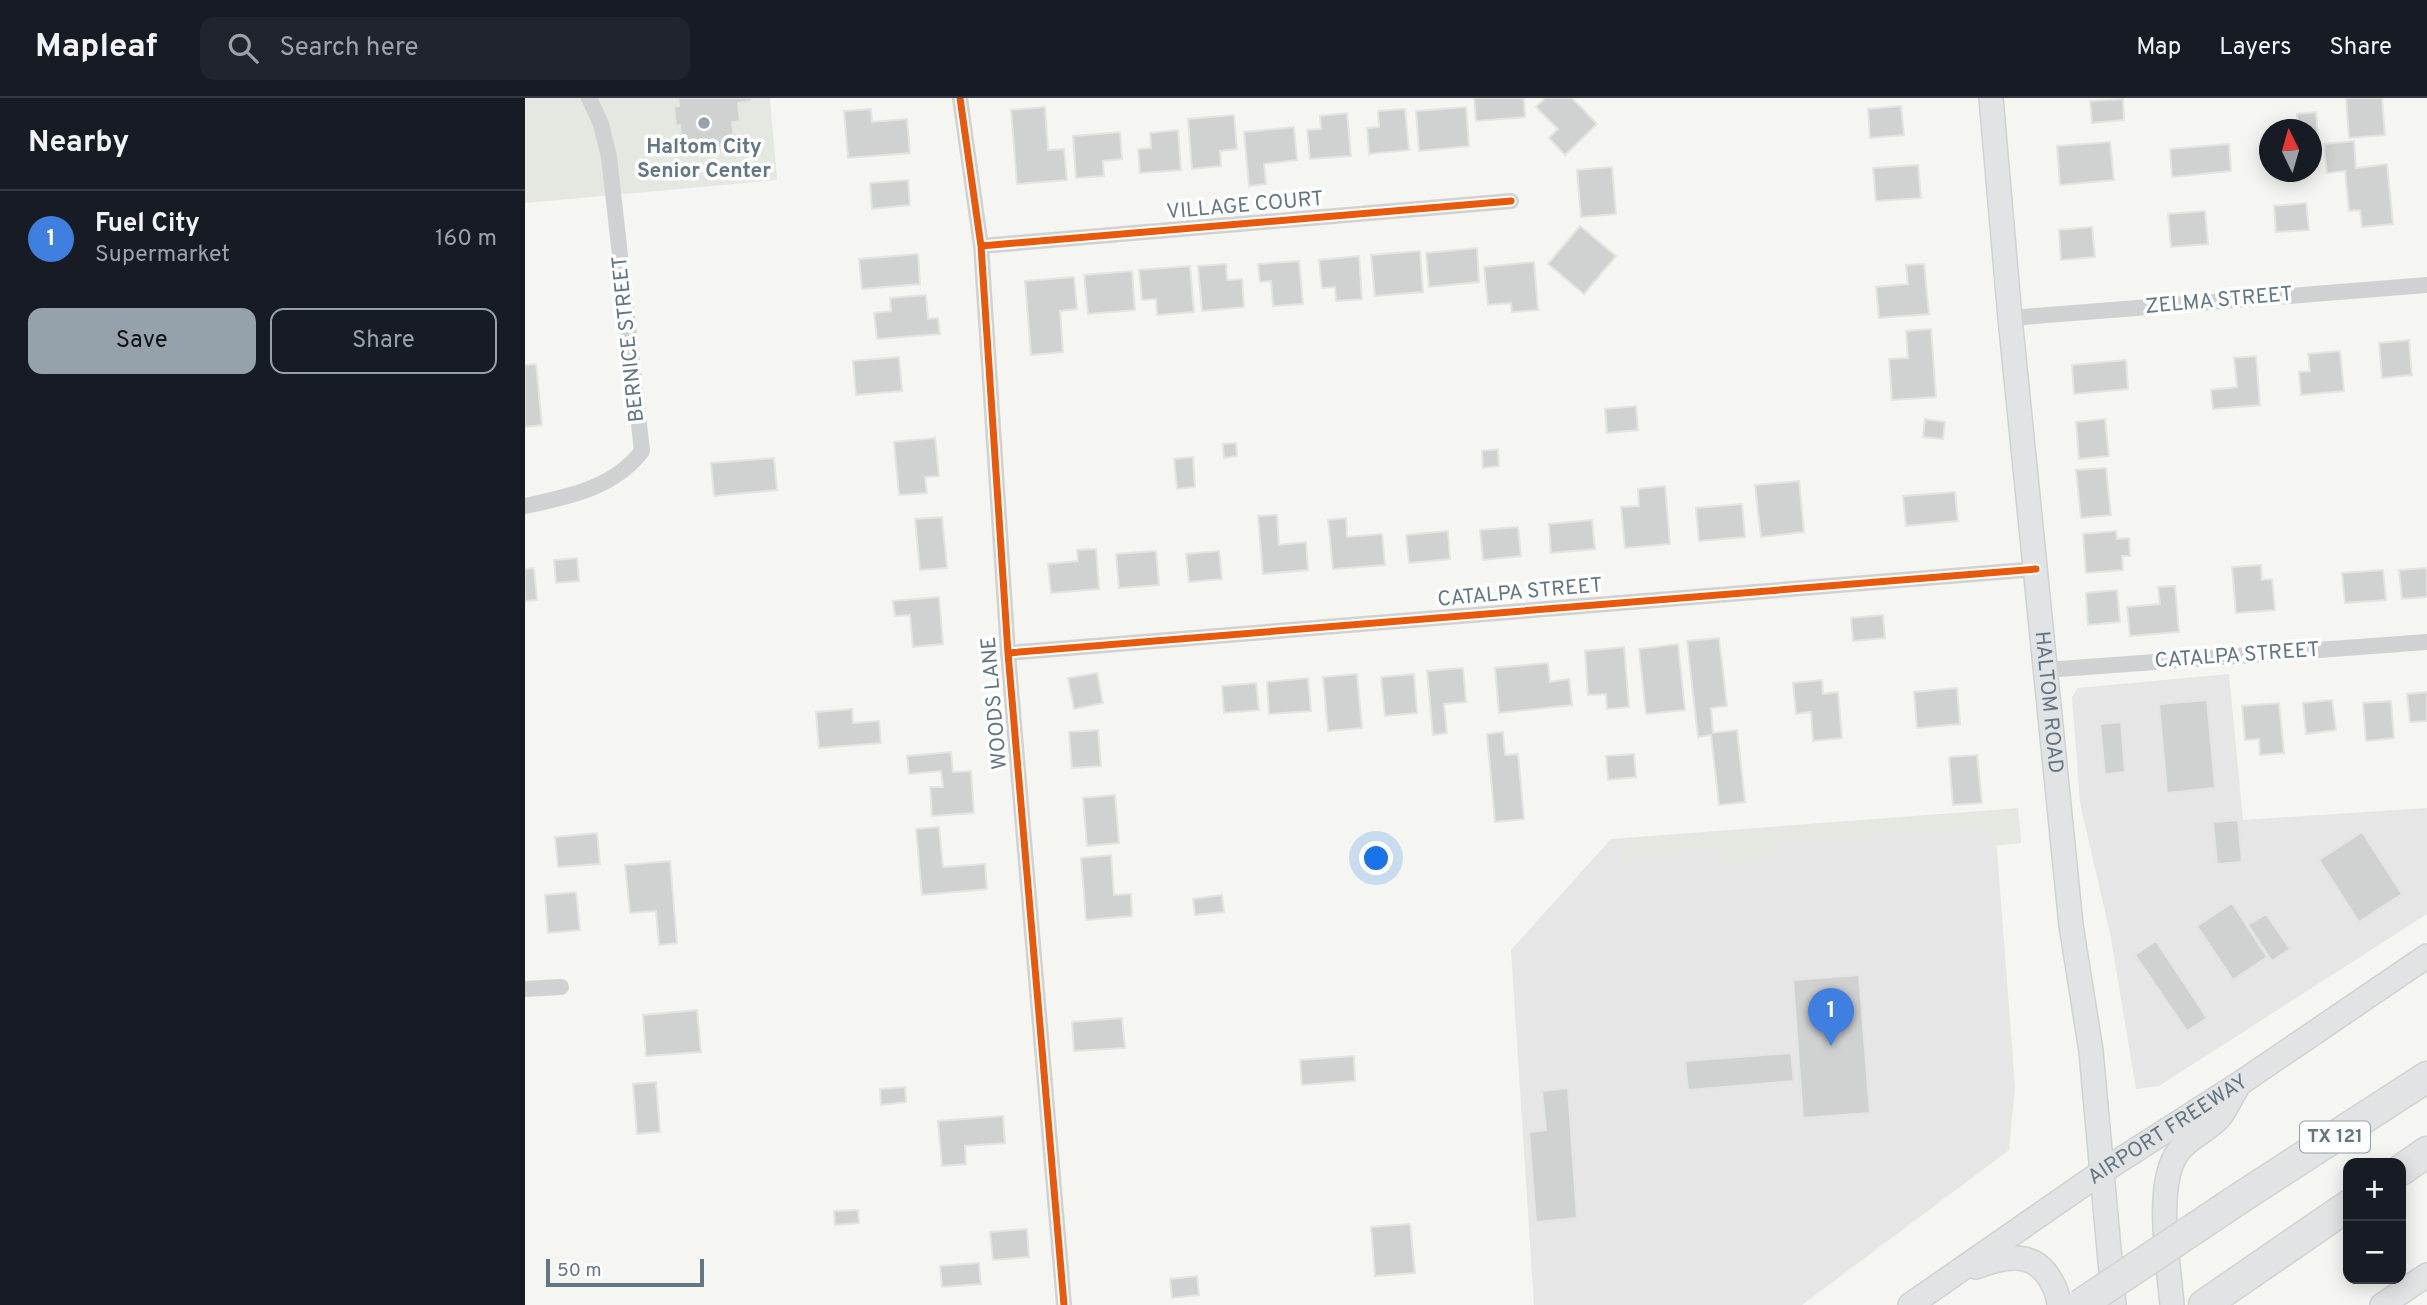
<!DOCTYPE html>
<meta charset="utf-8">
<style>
:root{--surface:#171b24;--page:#20242c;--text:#f1f3f6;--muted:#9ea1a6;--line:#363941;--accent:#95a2ab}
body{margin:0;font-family:Overpass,sans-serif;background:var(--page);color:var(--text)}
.controls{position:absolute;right:21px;bottom:21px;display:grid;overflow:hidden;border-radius:14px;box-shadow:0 4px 18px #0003}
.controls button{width:63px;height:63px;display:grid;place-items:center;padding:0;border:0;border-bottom:2px solid var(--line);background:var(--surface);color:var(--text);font:35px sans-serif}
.compass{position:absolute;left:1734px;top:21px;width:63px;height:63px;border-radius:50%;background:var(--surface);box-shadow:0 4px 18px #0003;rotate:355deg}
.scale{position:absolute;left:21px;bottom:18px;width:158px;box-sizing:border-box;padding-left:7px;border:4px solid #627685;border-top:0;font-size:19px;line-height:24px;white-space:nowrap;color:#627685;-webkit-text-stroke:5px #fff;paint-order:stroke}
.you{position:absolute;left:852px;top:761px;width:24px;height:24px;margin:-18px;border:5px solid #fff;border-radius:50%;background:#1a73e8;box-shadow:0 0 0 10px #1a73e833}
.badge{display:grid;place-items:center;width:46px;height:46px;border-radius:50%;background:var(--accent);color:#fff;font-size:23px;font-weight:700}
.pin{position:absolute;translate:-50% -58px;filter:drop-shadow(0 2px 4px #0008)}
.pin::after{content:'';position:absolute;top:37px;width:24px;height:21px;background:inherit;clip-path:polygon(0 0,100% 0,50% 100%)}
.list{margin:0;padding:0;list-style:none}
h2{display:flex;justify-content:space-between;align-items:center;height:91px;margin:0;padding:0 28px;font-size:30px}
h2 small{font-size:23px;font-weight:400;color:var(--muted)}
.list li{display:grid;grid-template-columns:46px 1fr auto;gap:21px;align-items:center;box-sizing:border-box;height:98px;padding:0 28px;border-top:2px solid var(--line)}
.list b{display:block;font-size:26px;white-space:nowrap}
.list p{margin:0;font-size:23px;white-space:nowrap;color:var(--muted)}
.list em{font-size:23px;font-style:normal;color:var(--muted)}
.actions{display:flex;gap:14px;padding:21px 28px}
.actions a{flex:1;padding:16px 0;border:2px solid var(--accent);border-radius:14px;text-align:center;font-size:24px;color:var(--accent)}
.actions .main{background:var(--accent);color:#111}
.icon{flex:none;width:38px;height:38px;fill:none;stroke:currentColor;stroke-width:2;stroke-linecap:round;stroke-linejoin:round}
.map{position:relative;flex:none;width:1902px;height:1207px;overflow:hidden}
header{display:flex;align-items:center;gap:42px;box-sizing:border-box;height:98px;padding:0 35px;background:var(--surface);border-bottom:2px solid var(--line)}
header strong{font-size:33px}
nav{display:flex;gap:38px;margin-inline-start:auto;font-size:24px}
.search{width:490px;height:63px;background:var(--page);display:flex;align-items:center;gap:18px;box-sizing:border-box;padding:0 24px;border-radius:14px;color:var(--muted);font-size:26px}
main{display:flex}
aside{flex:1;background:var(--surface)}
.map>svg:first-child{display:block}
.built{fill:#e5e6e5}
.green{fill:#e4e8e0}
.building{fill:#d0d1d1;stroke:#e4e4e2;stroke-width:2}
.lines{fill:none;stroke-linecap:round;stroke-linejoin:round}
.secondary-casing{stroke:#d0d2d2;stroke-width:26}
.highway-casing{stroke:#d2d3d2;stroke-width:33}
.street{stroke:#d0d1d2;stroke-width:16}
.secondary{stroke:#e2e3e4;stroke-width:23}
.highway{stroke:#e2e3e4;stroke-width:30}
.highway-bridge-casing{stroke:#d2d3d2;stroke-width:33;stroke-linecap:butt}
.highway-bridge{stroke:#e2e3e4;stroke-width:30}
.cycleway-casing{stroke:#fff;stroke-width:11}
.cycleway{stroke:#e8590c;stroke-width:7}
.poi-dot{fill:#95a2ab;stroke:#fff;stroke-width:2.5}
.labels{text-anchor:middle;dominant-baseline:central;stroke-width:7;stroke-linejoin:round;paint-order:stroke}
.shield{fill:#fff;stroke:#919faa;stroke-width:2}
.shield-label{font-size:19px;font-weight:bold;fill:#627685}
.poi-label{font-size:21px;font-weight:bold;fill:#627685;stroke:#fff}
.street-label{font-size:21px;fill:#627685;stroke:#fff}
</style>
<header>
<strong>Mapleaf</strong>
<div class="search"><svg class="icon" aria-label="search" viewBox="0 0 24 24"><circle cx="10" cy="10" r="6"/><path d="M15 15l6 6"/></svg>Search here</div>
<nav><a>Map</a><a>Layers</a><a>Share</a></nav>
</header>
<main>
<aside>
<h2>Nearby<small></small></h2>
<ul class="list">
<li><span class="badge" style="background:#3f7fe0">1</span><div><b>Fuel City</b><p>Supermarket</p></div><em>160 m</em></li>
</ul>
<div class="actions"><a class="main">Save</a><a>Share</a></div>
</aside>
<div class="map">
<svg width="1902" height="1207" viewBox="0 0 1902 1207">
<rect width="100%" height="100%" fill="#f5f5f2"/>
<path class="built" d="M1704,576L1718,722L1902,710V816L1634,988L1611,991L1585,835L1555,705L1547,599L1553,590Z
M1469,712L1490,989L1484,1052L1277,1207H1009L986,852L1086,741Z"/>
<path class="green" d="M0,0H245L252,82L0,105Z
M1493,710L1496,745L1467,748L1465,728L1248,745V760L1200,765L1198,748L1099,759L1098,744Z"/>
<path class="building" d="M153,0H227V3L213,5L215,23L207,24L210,50L183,53V47L157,50L155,27L151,28L149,8H154Z
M949,0H999L1000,19L951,23Z
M1020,0H1047L1072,26L1040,57L1024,40L1033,31L1011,9Z
M1821,0H1857L1860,37L1824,40Z
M1598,1L1599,22L1567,25L1565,3Z
M1376,8L1379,37L1345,40L1343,11Z
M520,9L523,52L539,51L542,82L492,86L486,12Z
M941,9L944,48L894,53L891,13Z
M346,11L347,24L382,21L385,55L323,60L319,13Z
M880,11L884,52L844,56L842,30L854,29L853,13Z
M1791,14L1793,40H1786V32H1773L1772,16Z
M822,15L826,58L785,61L782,32L796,31L795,18Z
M709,17L712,51L695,53L696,68L667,71L663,21Z
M769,29L772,62L739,66L741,86L724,88L719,34Z
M653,32L656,72L615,75L613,51L626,50L625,35Z
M595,34L597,61L578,63L579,78L551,80L548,38Z
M1829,43L1831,70L1862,66L1868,126L1837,129L1835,112L1824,113L1820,73L1802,75L1799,46Z
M1585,44L1589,82L1535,87L1532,48Z
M1704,46L1706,73L1647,79L1645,51Z
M1393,67L1396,100L1351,103L1348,70Z
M1087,69L1091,116L1056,119L1052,72Z
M383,82L385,107L347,111L345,85Z
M1781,105L1784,132L1751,134L1749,108Z
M1680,113L1683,146L1646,149L1643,116Z
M1055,128L1091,158L1059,196L1023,166Z
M1567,129L1570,159L1536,162L1534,132Z
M952,150L954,184L904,189L901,155Z
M895,153L898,194L850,198L846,157Z
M393,156L395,186L337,191L334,161Z
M834,158L837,201L811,203L810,189L797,190L794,162Z
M774,163L778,206L748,208L746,183L735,184L733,166Z
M1009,164L1013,212L987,214L986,205L963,207L959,169Z
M701,166L702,182L717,181L719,209L677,213L673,168Z
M1399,166L1404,216L1354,220L1351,189L1383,186L1381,167Z
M665,168L669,214L632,217L631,201L617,202L614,172Z
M607,173L610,212L563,216L559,177Z
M549,179L552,211L535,213L538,254L506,257L500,183Z
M401,197L403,221L413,220L415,236L352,241L349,215L366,213L365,200Z
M1406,231L1411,299L1367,302L1364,261L1383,260L1381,233Z
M1884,242L1887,277L1857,280L1854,245Z
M1815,253L1819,293L1776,297L1774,274L1785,273L1783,256Z
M1731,258L1735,307L1688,311L1686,292L1712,289L1709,260Z
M374,259L377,293L331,297L328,263Z
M1601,262L1603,291L1549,296L1547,267Z
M11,266L17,327L0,329V267Z
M1111,308L1113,332L1082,335L1080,311Z
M1400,321L1420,324L1418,341L1398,339Z
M1580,321L1584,358L1554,361L1551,324Z
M410,340L414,378L400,379L402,395L374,397L369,344Z
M711,345L712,358L699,360L698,346Z
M973,351L974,368L958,370L957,353Z
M668,359L670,389L652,391L649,361Z
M249,360L252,392L189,398L186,365Z
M1581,370L1586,417L1556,420L1551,372Z
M1274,383L1279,434L1236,439L1230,387Z
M1140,388L1145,446L1100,450L1096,409L1114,408L1113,391Z
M1430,394L1433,423L1381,428L1378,398Z
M1217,406L1220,439L1174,443L1171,410Z
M752,417L754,447L781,444L783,472L738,476L733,418Z
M417,419L422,470L395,472L390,421Z
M821,420L822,439L857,436L860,467L808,471L803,422Z
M1067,422L1070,451L1026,455L1024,426Z
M993,429L996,458L958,462L955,432Z
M923,433L925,461L884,465L881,437Z
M1591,433L1592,441L1604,440L1605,458H1597L1598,472L1561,475L1558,436Z
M571,451L574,491L526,495L523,466L553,463L552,452Z
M631,453L634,487L594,490L591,456Z
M694,453L697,481L664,484L661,456Z
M52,460L54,483L31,485L29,462Z
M1736,467L1737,482L1747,481L1750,512L1711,515L1707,469Z
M9,470L12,502L0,503V471Z
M1902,470V499L1877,501L1874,472Z
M1858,472L1861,502L1820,505L1817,475Z
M1650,488L1654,534L1605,538L1602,509L1635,506L1633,489Z
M1592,492L1595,524L1563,527L1561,495Z
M414,499L418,546L388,549L385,517L370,518L368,503Z
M1358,517L1360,540L1328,543L1326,520Z
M1194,540L1202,608L1186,610L1188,635L1212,632L1220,704L1194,707L1186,637L1173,639L1162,543Z
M1153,546L1160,612L1121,616L1114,551Z
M1099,549L1104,609L1082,611L1081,596L1063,597L1060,553Z
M1023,565L1025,584L1044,581L1047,607L974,615L970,570Z
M938,570L941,604L919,606L922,635L908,637L902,573Z
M572,575L578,605L549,611L543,580Z
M832,576L837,630L803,633L798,579Z
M889,576L892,615L860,618L856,579Z
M783,580L786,613L744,616L742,584Z
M1297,582L1298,596L1313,594L1317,640L1288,643L1286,614L1271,616L1268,585Z
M731,585L734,612L699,615L697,588Z
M1432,590L1435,626L1392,630L1389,594Z
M1902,594V623L1885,624L1882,596Z
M1682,602L1690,690L1642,695L1634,606Z
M1807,602L1811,632L1781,636L1778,605Z
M1866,603L1869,640L1841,643L1838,605Z
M1754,605L1759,655L1735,657L1734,641L1720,642L1717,608Z
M327,611L328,625L354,623L356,645L294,650L291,614Z
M1596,624L1600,674L1580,676L1575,626Z
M573,632L576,668L547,670L544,634Z
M978,634L980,657L993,656L999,721L970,724L962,636Z
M426,654L428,674L446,673L449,715L407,718L405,689H418L416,673L384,676L382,658Z
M1109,656L1111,679L1083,682L1081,658Z
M1452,657L1457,705L1428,707L1424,659Z
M590,697L594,745L562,748L558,700Z
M1713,722L1717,764L1692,766L1688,724Z
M414,729L418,769L460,766L462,791L397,797L391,731Z
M1837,734L1877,796L1834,824L1794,762Z
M72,735L75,766L33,769L30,739Z
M586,757L589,797L606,796L607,818L561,822L556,760Z
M145,763L152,845L134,847L131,813L105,815L100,767Z
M51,794L55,832L23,835L20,797Z
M697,797L699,814L670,817L668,801Z
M1707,805L1742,859L1708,882L1672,828Z
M1741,816L1765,851L1747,863L1723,827Z
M1631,843L1682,920L1662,933L1610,857Z
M1334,877L1345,1015L1278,1020L1268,882Z
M172,912L176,954L121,958L118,917Z
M597,920L600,950L549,953L547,924Z
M1266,955L1269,983L1163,992L1160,963Z
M829,958L830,983L777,987L775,962Z
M131,984L135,1034L112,1036L108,986Z
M380,989L381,1004L356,1007L355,991Z
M1043,990L1052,1120L1011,1124L1004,1034L1021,1032L1017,993Z
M478,1018L480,1045L440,1048L441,1066L417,1068L413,1023Z
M333,1112L334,1125L310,1127L309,1113Z
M885,1126L890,1175L850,1178L846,1129Z
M502,1131L504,1159L468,1162L465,1134Z
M454,1165L456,1186L417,1189L415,1168Z
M672,1178L674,1197L647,1200L645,1181Z"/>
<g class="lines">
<g class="secondary-casing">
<g id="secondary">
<path id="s1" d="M1466,0L1485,220L1546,827L1566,953L1589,1207"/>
<path d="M1451,1169C1479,1158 1508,1152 1525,1181C1530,1190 1533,1196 1534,1207"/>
<path id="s2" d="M1385,1207L1578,1073L1714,986L1902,858"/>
<path d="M1647,1207C1644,1167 1629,1087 1653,1054C1664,1039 1682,1033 1694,1020C1701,1012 1705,1001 1711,992"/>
<path d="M1857,1207L1902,1177"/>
</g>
</g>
<g class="highway-casing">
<path id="highway" d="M1876,1072L1902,1054
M1718,1098L1902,979
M1679,1207L1823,1108"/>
</g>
<path class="street" d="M435,0L456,148L483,555L539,1207
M456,148L986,103
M1485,220L1902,187
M0,408C43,399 89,390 117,353L84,59L76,26L64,0
M483,555L1511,471
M1521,572L1902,544
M0,891L36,889"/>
<use href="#secondary" class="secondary"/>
<use href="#highway" class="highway"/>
<g class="highway-bridge-casing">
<path id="highway-bridge" d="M1555,1207L1718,1098"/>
</g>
<use href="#highway-bridge" class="highway-bridge"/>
<g class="cycleway-casing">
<path id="cycleway" d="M435,0L456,148L483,555L539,1207
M456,148L986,103
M483,555L1511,471"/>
</g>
<use href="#cycleway" class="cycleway"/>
</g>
<circle class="poi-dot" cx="179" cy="25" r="7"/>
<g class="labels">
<rect class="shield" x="1775" y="1023.5" width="70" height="31" rx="5"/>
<g class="shield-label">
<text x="1810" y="1039">TX 121</text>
</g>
<g class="poi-label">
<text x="179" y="49">Haltom City<tspan x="179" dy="24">Senior Center</tspan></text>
</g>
<g class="street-label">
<text transform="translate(720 108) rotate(-5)">VILLAGE COURT</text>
<text transform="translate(1694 203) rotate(-5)">ZELMA STREET</text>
<text transform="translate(104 241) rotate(-96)">BERNICE STREET</text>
<text transform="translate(995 495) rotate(-5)">CATALPA STREET</text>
<text transform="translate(1712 558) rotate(-4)">CATALPA STREET</text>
<text stroke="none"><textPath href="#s1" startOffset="607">HALTOM ROAD</textPath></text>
<text transform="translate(470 605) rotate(-95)">WOODS LANE</text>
<text stroke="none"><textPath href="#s2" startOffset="312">AIRPORT FREEWAY</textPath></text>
</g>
</g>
</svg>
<div class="controls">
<button>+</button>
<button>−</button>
</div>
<svg class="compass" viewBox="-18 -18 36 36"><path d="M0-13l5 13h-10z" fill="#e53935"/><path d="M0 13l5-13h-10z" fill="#9ea1a6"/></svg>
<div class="scale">50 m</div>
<div class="you"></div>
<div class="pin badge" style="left:1306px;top:948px;background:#3f7fe0">1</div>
</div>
</main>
